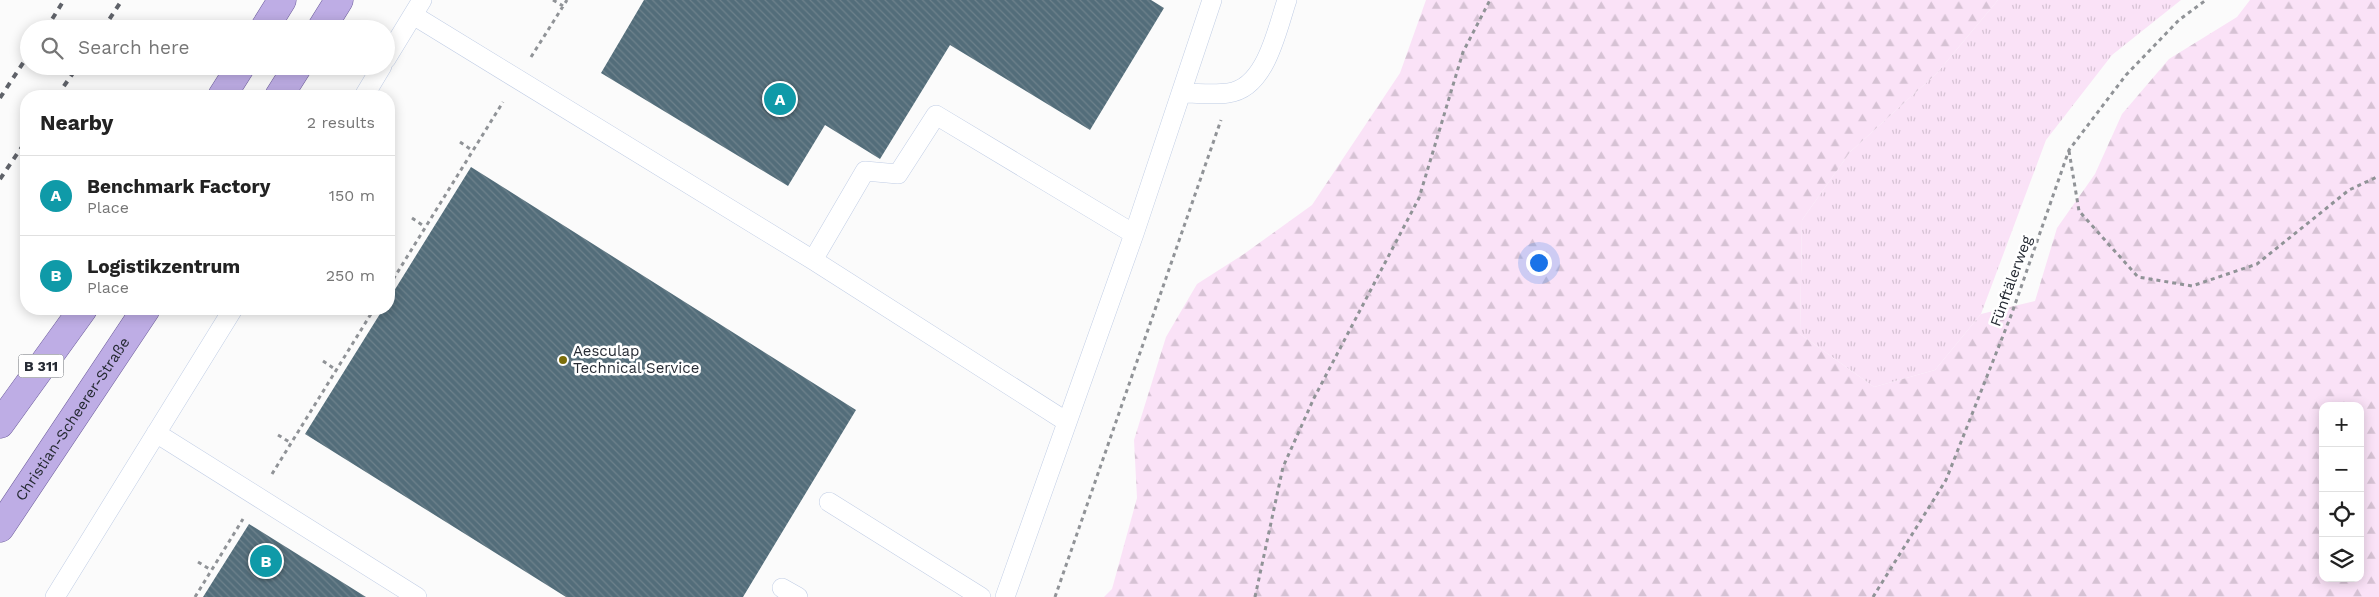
<!DOCTYPE html>
<meta charset="utf-8">
<style>
:root{--surface:#fff;--page:#f6f6f6;--text:#222;--muted:#767676;--line:#e0e0e0;--accent:#7c6e0a}
body{margin:0;font-family:"Work Sans",sans-serif;background:var(--page);color:var(--text)}
.controls{position:absolute;right:15px;bottom:15px;display:grid;overflow:hidden;border-radius:10px;box-shadow:0 2px 12px #0003}
.controls button{width:45px;height:45px;display:grid;place-items:center;padding:0;border:0;border-bottom:1px solid var(--line);background:var(--surface);color:var(--text);font:25px sans-serif}
.you{position:absolute;left:1538px;top:262px;width:18px;height:18px;margin:-12px;border:4px solid #fff;border-radius:50%;background:#1a73e8;box-shadow:0 0 0 8px #1a73e833}
.badge{display:grid;place-items:center;width:32px;height:32px;border-radius:50%;background:var(--accent);color:#fff;font-size:16px;font-weight:700}
.pin{position:absolute;translate:-50% -50%;border:2px solid #fff;box-shadow:0 1px 5px #0006}
.list{margin:0;padding:0;list-style:none}
h2{display:flex;justify-content:space-between;align-items:center;height:65px;margin:0;padding:0 20px;font-size:21px}
h2 small{font-size:16px;font-weight:400;color:var(--muted)}
.list li{display:grid;grid-template-columns:32px 1fr auto;gap:15px;align-items:center;box-sizing:border-box;height:80px;padding:0 20px;border-top:1px solid var(--line)}
.list b{display:block;font-size:19px;white-space:nowrap}
.list p{margin:0;font-size:16px;white-space:nowrap;color:var(--muted)}
.list em{font-size:16px;font-style:normal;color:var(--muted)}
.icon{flex:none;width:28px;height:28px;fill:none;stroke:currentColor;stroke-width:2;stroke-linecap:round;stroke-linejoin:round}
.map{position:relative;flex:none;width:2379px;height:597px;overflow:hidden}
.search{position:absolute;background:var(--surface);box-shadow:0 2px 12px #0003;left:20px;top:20px;width:375px;height:55px;display:flex;align-items:center;gap:12px;box-sizing:border-box;padding:0 18px;border-radius:28px;color:var(--muted);font-size:19px}
.panel{position:absolute;background:var(--surface);box-shadow:0 2px 12px #0003;left:20px;top:90px;width:375px;height:225px;border-radius:20px}
.map>svg:first-child{display:block}
.grass{fill:url(#grass-tufts)}
.forest{fill:url(#forest-firs);fill-rule:evenodd}
.building{fill:url(#building-back-hatch)}
.lines{fill:none;stroke-linecap:round;stroke-linejoin:round}
.service-casing{stroke:#c0cde5;stroke-width:20}
.primary-casing{stroke:#6c5c9b;stroke-width:29}
.path{stroke:#909397;stroke-width:3;stroke-dasharray:4 4;stroke-linecap:butt}
.service{stroke:#fff;stroke-width:19}
.primary{stroke:#beade5;stroke-width:28}
.rail{stroke:#5f6269;stroke-width:4;stroke-dasharray:6 6;stroke-linecap:butt}
.poi-dot{fill:#7c6e0a;stroke:#fff;stroke-width:2}
.labels{text-anchor:middle;dominant-baseline:central;stroke-width:5;stroke-linejoin:round;paint-order:stroke}
.shield{fill:#fff;stroke:#676b71;stroke-width:1}
.shield-label{font-size:14px;font-weight:bold;fill:#262b34}
.street-label{font-size:15px;fill:#262b34;stroke:#fff}
.poi-label{font-size:15px;fill:#262b34;stroke:#fff;text-anchor:start}
</style>
<div class="map">
<svg width="2379" height="597" viewBox="0 0 2379 597">
<defs>
<pattern id="grass-tufts" width="24" height="20" patternUnits="userSpaceOnUse" patternTransform="scale(1.25)"><rect width="24" height="20" fill="#fae2f7"/><path d="M3 7l-1-3M5 7V3M7 7l1-3M15 17l-1-3M17 17v-4M19 17l1-3" fill="none" stroke="#d6c2d4"/></pattern>
<pattern id="forest-firs" width="22" height="20" patternUnits="userSpaceOnUse" patternTransform="scale(1.25)"><rect width="22" height="20" fill="#fae2f7"/><path d="M5 1l3.5 6h-7zM16 11l3.5 6h-7z" fill="#d6c2d4"/></pattern>
<pattern id="building-back-hatch" width="6" height="6" patternUnits="userSpaceOnUse" patternTransform="scale(1.25)"><rect width="6" height="6" fill="#536d7a"/><path d="M-1 5l2 2M0 0l6 6M5-1l2 2" fill="none" stroke="#6e828c"/></pattern>
</defs>
<rect width="100%" height="100%" fill="#fbfbfb"/>
<path class="grass" d="M1998,0H2181L2112,55L2046,140L1981,314L1935,370L1874,387L1800,334L1802,220L1850,152L1937,73Z"/>
<path class="forest" d="M1426,0H1998L1937,73L1850,152L1802,220L1800,334L1874,387L1935,370L1981,314L2035,301L2057,228L2095,174L2122,114L2169,59L2237,17L2250,0H2379V597H1104L1112,589L1137,498L1134,440L1166,337L1197,284L1244,254L1312,205L1400,73ZM2323,406H2360V578H2323Z"/>
<path class="building" d="M644,0H1151L1164,8L1090,130L950,45L880,159L825,125L788,186L601,73Z
M471,167L856,410L743,597H566L305,434L383,309H389V299Z
M249,524L366,597H203Z"/>
<g class="lines">
<g class="service-casing">
<path id="service" d="M413,15L813,260L1067,422
M386,59L422,0
M1182,93C1197,93 1213,95 1228,93C1266,89 1277,29 1287,0
M364,96L382,66
M813,260L865,171L898,174L936,115L1134,234
M156,433L417,597
M829,502L981,597
M782,588L798,597
M55,597L233,309
M1005,597L1134,234L1212,0"/>
</g>
<g class="primary-casing">
<g id="primary">
<path d="M264,29L282,0"/>
<path d="M321,29L339,0"/>
<path d="M222,96L241,66"/>
<path d="M279,96L298,66"/>
<path d="M0,424L83,309"/>
<path id="s1" d="M0,528L146,309"/>
</g>
</g>
<path class="path" d="M553,0L563,6
M531,57L567,0
M460,142L473,151
M2069,151L2079,211L2138,277L2192,286L2257,264L2349,190L2379,176
M412,218L425,227
M389,286L503,102
M323,361L336,370
M278,435L291,443
M272,474L374,309
M198,562L211,570
M195,597L243,519
M1055,597L1221,120
M1255,597L1283,467L1314,398L1419,198L1463,52L1490,0
M1873,597L1946,480L2012,313L2069,150L2126,75L2179,20L2206,0"/>
<use href="#service" class="service"/>
<use href="#primary" class="primary"/>
<path class="rail" d="M46,29L64,0
M103,29L122,0
M57,96L78,66
M0,98L29,54
M0,179L26,141"/>
</g>
<circle class="poi-dot" cx="563" cy="360" r="5"/>
<g class="labels">
<rect class="shield" x="18.5" y="354.5" width="45" height="23" rx="4"/>
<g class="shield-label">
<text x="41" y="366">B 311</text>
</g>
<g class="street-label">
<text transform="translate(2011 281) rotate(-70)">Fünftälerweg</text>
<text stroke="none"><textPath href="#s1" startOffset="131">Christian-Scheerer-Straße</textPath></text>
</g>
<g class="poi-label">
<text x="573" y="351">Aesculap<tspan x="573" dy="17">Technical Service</tspan></text>
</g>
</g>
</svg>
<div class="controls">
<button>+</button>
<button>−</button>
<button><svg class="icon" aria-label="locate" viewBox="0 0 24 24"><circle cx="12" cy="12" r="6"/><path d="M12 2v4M12 18v4M2 12h4M18 12h4"/></svg></button>
<button><svg class="icon" aria-label="layers" viewBox="0 0 24 24"><path d="M12 4l9 5-9 5-9-5zM3 14l9 5 9-5"/></svg></button>
</div>
<div class="you"></div>
<div class="pin badge" style="left:780px;top:99px;background:#0f9aa8">A</div>
<div class="pin badge" style="left:266px;top:561px;background:#0f9aa8">B</div>
<div class="search"><svg class="icon" aria-label="search" viewBox="0 0 24 24"><circle cx="10" cy="10" r="6"/><path d="M15 15l6 6"/></svg>Search here</div>
<section class="panel">
<h2>Nearby<small>2 results</small></h2>
<ul class="list">
<li><span class="badge" style="background:#0f9aa8">A</span><div><b>Benchmark Factory</b><p>Place</p></div><em>150 m</em></li>
<li><span class="badge" style="background:#0f9aa8">B</span><div><b>Logistikzentrum</b><p>Place</p></div><em>250 m</em></li>
</ul>
</section>
</div>
